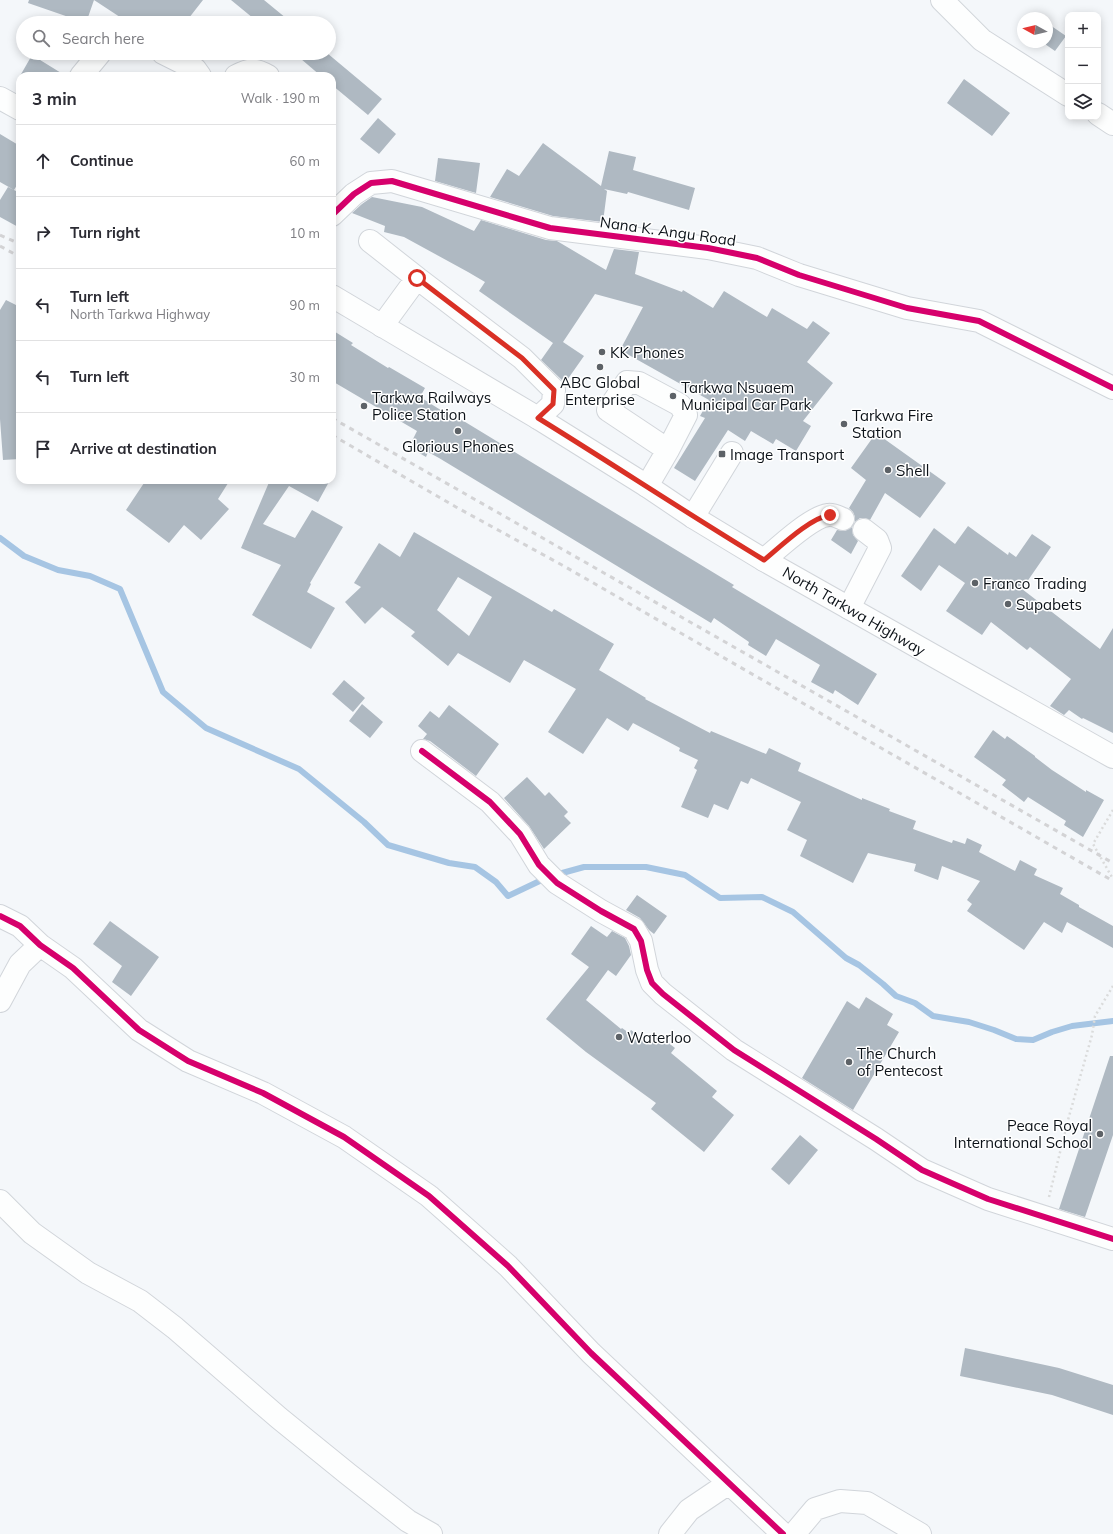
<!DOCTYPE html>
<meta charset="utf-8">
<style>
:root{--surface:#fff;--page:#f2f2f3;--text:#2b2b33;--muted:#7c7c81;--line:#e1e1e2}
body{margin:0;font-family:Mulish,sans-serif;background:var(--page);color:var(--text)}
.controls{position:absolute;right:12px;top:12px;display:grid;overflow:hidden;border-radius:8px;box-shadow:0 2px 10px #0003}
.controls button{width:36px;height:36px;display:grid;place-items:center;padding:0;border:0;border-bottom:1px solid var(--line);background:var(--surface);color:var(--text);font:20px sans-serif}
.compass{position:absolute;left:1017px;top:12px;width:36px;height:36px;border-radius:50%;background:var(--surface);box-shadow:0 2px 10px #0003;rotate:278deg}
.stop{position:absolute;width:12px;height:12px;margin:-9px;border:3px solid #d93025;border-radius:50%;background:#fff}
.stop.end{background:#d93025;border-color:#fff;box-shadow:0 1px 4px #0008}
.list{margin:0;padding:0;list-style:none}
h2{display:flex;justify-content:space-between;align-items:center;height:52px;margin:0;padding:0 16px;font-size:17px}
h2 small{font-size:13px;font-weight:400;color:var(--muted)}
.list li{display:grid;grid-template-columns:26px 1fr auto;gap:12px;align-items:center;box-sizing:border-box;height:72px;padding:0 16px;border-top:1px solid var(--line)}
.list b{display:block;font-size:15px;white-space:nowrap}
.list p{margin:0;font-size:13px;white-space:nowrap;color:var(--muted)}
.list em{font-size:13px;font-style:normal;color:var(--muted)}
.icon{flex:none;width:22px;height:22px;fill:none;stroke:currentColor;stroke-width:2;stroke-linecap:round;stroke-linejoin:round}
.map{position:relative;flex:none;width:1113px;height:1534px;overflow:hidden}
.search{position:absolute;background:var(--surface);box-shadow:0 2px 10px #0003;left:16px;top:16px;width:320px;height:44px;display:flex;align-items:center;gap:10px;box-sizing:border-box;padding:0 14px;border-radius:22px;color:var(--muted);font-size:15px}
.panel{position:absolute;background:var(--surface);box-shadow:0 2px 10px #0003;left:16px;top:72px;width:320px;height:412px;border-radius:12px}
.map>svg:first-child{display:block}
.lines{fill:none;stroke-linecap:round;stroke-linejoin:round}
.stream{stroke:#a6c5e3;stroke-width:6}
.building{fill:#afb9c2;fill-rule:evenodd}
.minor-casing{stroke:#d1d5da;stroke-width:24}
.major-casing{stroke:#d1d5da;stroke-width:24}
.path{stroke:#dadbdb;stroke-width:2.5;stroke-dasharray:2 3;stroke-linecap:butt}
.minor{stroke:#fdfefe;stroke-width:22}
.major{stroke:#fdfefe;stroke-width:22}
.rail{stroke:#d3d3d5;stroke-width:3;stroke-dasharray:5 5;stroke-linecap:butt}
.cycleway-casing{stroke:#fff;stroke-width:8}
.cycleway{stroke:#d6006c;stroke-width:6}
.route{stroke:#d93025;stroke-width:5}
.poi-dot{fill:#5d6267;stroke:#fff;stroke-width:1.5}
.labels{text-anchor:middle;dominant-baseline:central;stroke-width:3;stroke-linejoin:round;paint-order:stroke}
.street-label{font-size:15px;fill:#0c1218;stroke:#fff}
.poi-label{font-size:15px;fill:#0c1218;stroke:#fff;text-anchor:start}
</style>
<div class="map">
<svg width="1113" height="1534" viewBox="0 0 1113 1534">
<rect width="100%" height="100%" fill="#f4f7fa"/>
<g class="lines">
<path class="stream" d="M0,538L24,556L58,570L90,576L120,589L163,692L206,728L299,769L364,822L388,845L449,863L475,867L496,882L508,896L546,878
M555,875L584,867H646L685,875L720,898L762,897L793,912L846,958L859,965L883,984L896,996L915,1003L933,1016L969,1022L994,1030L1016,1039L1033,1040L1052,1032L1072,1026L1113,1021"/>
</g>
<path class="building" d="M29,0H94L86,23L28,3Z
M94,0H203L185,23H129Z
M231,0H264L292,23H259Z
M1047,23L1066,36L1055,51L1042,42H1047Z
M294,53H327L382,99L368,115L332,85V76H321Z
M32,55L66,76H20Z
M964,79L1010,113L992,136L947,103Z
M378,118L396,134L379,154L360,139Z
M0,134L20,146V180L14,190L0,182Z
M543,143L601,186L609,151L636,157L633,170L695,188L689,210L628,192L627,194L604,189L607,191L603,222L553,216L490,197L507,169L519,176Z
M438,158L480,163L476,193L435,181Z
M8,187L20,193V228L0,217V200Z
M372,197L422,207L474,231L481,220L546,240L557,241L606,270L614,249L639,252L635,274L682,292L683,290L713,308L724,291L767,317L772,308L807,329L813,321L830,333L807,362L833,383L803,421L811,426L796,451L776,439L773,444L751,431L745,441L728,430L695,481L674,468L705,418L700,416L709,400L620,350L643,307L595,294L563,342L584,356L565,383L541,360L553,343L479,291L485,282L468,272L404,237L384,232L385,226L352,213L362,204Z
M6,300L20,307V459L3,460L0,419V310Z
M332,330L353,343L351,345L388,368L389,367L425,388L420,397L455,419L457,417L734,585L732,587L877,674L858,705L835,690L833,694L811,682L820,665L776,639L766,656L748,645L749,642L714,618L711,623L439,458L428,452L426,457L409,447L417,431L332,381Z
M876,433L946,483L920,518L885,493L870,520L865,518H860L855,522V517L853,512L849,508L866,480L851,468Z
M146,480H230L218,499L229,509L201,540L184,525L169,543L126,510Z
M270,480H330L318,502L289,486L263,524L295,538L312,510L343,527L310,583L311,584L307,592L335,608L311,649L252,615L281,565L241,548Z
M968,526L1008,555L1009,552L1016,557L1032,534L1051,547L1022,589L1100,649L1113,628V733L1083,718L1082,719L1069,710L1064,715L1050,706L1071,679L1030,647L1027,650L991,622L982,635L946,611L965,583L939,565L921,591L901,576L934,528L955,544Z
M852,527L853,535L858,541L851,554L831,540L837,530L845,531Z
M414,532L552,612L554,609L614,644L599,670L646,698L645,699L710,733L711,731L766,754L769,748L801,763L798,771L862,800V798L890,809L889,811L916,821L913,829L952,843L953,840L965,844L967,838L982,845L979,852L1015,871L1020,860L1037,869L1034,875L1063,888L1060,894L1079,905V907L1113,926V948L1067,922L1062,933L1044,922L1024,950L967,911L972,904L967,900L980,881L942,866L938,880L914,871L916,864L868,853L853,883L800,856L807,840L787,830L801,802L751,778L748,784L741,781L728,810L714,804L708,818L681,807L697,770L694,768L698,760L679,751L680,748L633,723L628,731L607,718L583,754L548,732L576,689L524,660L510,683L458,653L448,666L411,636L415,632L382,607L365,624L345,602L361,587L354,583L379,543L400,557ZM458,577L492,597L469,636L437,610Z
M344,680L365,698L353,712L332,694Z
M362,704L383,722L370,738L349,721Z
M449,705L499,744L476,776L430,741L423,739L427,734L418,726L430,711L439,718Z
M993,730L1005,739L1007,736L1035,756V757L1052,770L1086,792V790L1104,800L1083,837L1064,825L1066,821L1028,797L1024,802L1002,785L1006,780L974,757Z
M527,777L545,796L549,792L568,812L564,816L571,823L544,849L529,826L504,798Z
M637,895L667,916L654,934L649,930L640,918L626,910Z
M110,921L159,957L131,996L112,982L122,966L93,944Z
M591,926L607,937L612,931L625,938L629,946L631,955L616,976L608,970L586,1000L621,1029L622,1028L629,1033L631,1030L647,1042L654,1032L675,1048L671,1053L717,1091L712,1097L734,1115L704,1152L651,1109L656,1103L586,1052L546,1019L589,967L571,954Z
M866,997L893,1014L887,1025L899,1032L853,1110L802,1078L847,1001L859,1009Z
M1110,1056H1113V1135L1085,1217L1059,1209Z
M800,1135L818,1150L789,1185L771,1169Z
M965,1348L1059,1368L1113,1385V1415L1052,1395L960,1376Z"/>
<g class="lines">
<g class="minor-casing">
<path id="minor" d="M942,0L982,40L1068,95
M163,53L195,69L200,76
M81,76L100,53
M236,76C249,69 254,68 268,76
M1098,114L1113,124
M332,215L354,194L371,183L392,181L550,228L708,248L757,258L799,275L907,308L979,321L1113,388
M370,241L417,278L382,326
M417,278L522,358L554,390L553,404L538,418
M647,486L668,450L686,415L680,405L639,383L627,382L608,410L668,450
M693,517L732,453
M764,560C778,548 811,517 828,515C833,514 838,517 843,519
M849,608L880,548L877,540L864,530
M422,751L490,802L520,834L539,865L557,883L601,911L634,929L641,941L647,970L652,983L663,994L734,1050L876,1139L922,1170L988,1199L1113,1239
M0,916L20,926L40,945L73,968L139,1030L188,1061L263,1093L344,1137L429,1196L508,1266L591,1353L783,1534
M0,1001L20,964L40,945
M0,1201L32,1233L88,1273L140,1301L175,1328L279,1418L348,1474L408,1521L431,1534
M670,1534L689,1510L729,1483
M794,1534L815,1509L840,1501L867,1503L920,1534"/>
</g>
<g class="major-casing">
<path id="major" d="M0,98L20,109
M332,296L538,418L647,486L693,517L764,560L1113,757"/>
</g>
<path class="path" d="M1113,810L1093,844L1113,879
M1049,1197L1068,1120L1092,1035L1095,1016L1113,986"/>
<use href="#minor" class="minor"/>
<use href="#major" class="major"/>
<path class="rail" d="M0,235L20,244
M0,246L20,257
M332,418L1113,863
M332,435L456,507L562,565L1113,881"/>
<g class="cycleway-casing">
<path id="cycleway" d="M332,215L354,194L371,183L392,181L550,228L708,248L757,258L799,275L907,308L979,321L1113,388
M422,751L490,802L520,834L539,865L557,883L601,911L634,929L641,941L647,970L652,983L663,994L734,1050L876,1139L922,1170L988,1199L1113,1239
M0,916L20,926L40,945L73,968L139,1030L188,1061L263,1093L344,1137L429,1196L508,1266L591,1353L783,1534"/>
</g>
<use href="#cycleway" class="cycleway"/>
</g>
<g class="lines">
<path class="route" d="M417,278L522,358L554,390L553,404L538,418C614,465 688,514 764,560C781,546 810,518 830,515"/>
</g>
<g class="poi-dot">
<circle cx="602" cy="352" r="4"/>
<circle cx="600" cy="367" r="4"/>
<circle cx="673" cy="396" r="4"/>
<circle cx="364" cy="406" r="4"/>
<circle cx="844" cy="424" r="4"/>
<circle cx="458" cy="431" r="4"/>
<rect x="718" y="450" width="8" height="8" rx="2"/>
<circle cx="888" cy="470" r="4"/>
<circle cx="975" cy="583" r="4"/>
<circle cx="1008" cy="604" r="4"/>
<circle cx="619" cy="1037" r="4"/>
<circle cx="849" cy="1062" r="4"/>
<circle cx="1100" cy="1134" r="4"/>
</g>
<g class="labels">
<g class="street-label">
<text transform="translate(668 231) rotate(8)">Nana K. Angu Road</text>
<text transform="translate(854 611) rotate(30)">North Tarkwa Highway</text>
</g>
<g class="poi-label">
<text x="610" y="352">KK Phones</text>
<text x="600" y="382" text-anchor="middle">ABC Global<tspan x="600" dy="17">Enterprise</tspan></text>
<text x="681" y="387">Tarkwa Nsuaem<tspan x="681" dy="17">Municipal Car Park</tspan></text>
<text x="372" y="397">Tarkwa Railways<tspan x="372" dy="17">Police Station</tspan></text>
<text x="852" y="415">Tarkwa Fire<tspan x="852" dy="17">Station</tspan></text>
<text x="458" y="446" text-anchor="middle">Glorious Phones</text>
<text x="730" y="454">Image Transport</text>
<text x="896" y="470">Shell</text>
<text x="983" y="583">Franco Trading</text>
<text x="1016" y="604">Supabets</text>
<text x="627" y="1037">Waterloo</text>
<text x="857" y="1053">The Church<tspan x="857" dy="17">of Pentecost</tspan></text>
<text x="1092" y="1125" text-anchor="end">Peace Royal<tspan x="1092" dy="17">International School</tspan></text>
</g>
</g>
</svg>
<div class="controls">
<button>+</button>
<button>−</button>
<button><svg class="icon" aria-label="layers" viewBox="0 0 24 24"><path d="M12 4l9 5-9 5-9-5zM3 14l9 5 9-5"/></svg></button>
</div>
<svg class="compass" viewBox="-18 -18 36 36"><path d="M0-13l5 13h-10z" fill="#e53935"/><path d="M0 13l5-13h-10z" fill="#7c7c81"/></svg>
<div class="stop" style="left:417px;top:278px"></div>
<div class="stop end" style="left:830px;top:515px"></div>
<div class="search"><svg class="icon" aria-label="search" viewBox="0 0 24 24"><circle cx="10" cy="10" r="6"/><path d="M15 15l6 6"/></svg>Search here</div>
<section class="panel">
<h2>3 min<small>Walk · 190 m</small></h2>
<ul class="list">
<li><svg class="icon" aria-label="ahead" viewBox="0 0 24 24"><path d="M12 20V5M6 11l6-6 6 6"/></svg><div><b>Continue</b></div><em>60 m</em></li>
<li><svg class="icon" aria-label="right" viewBox="0 0 24 24"><path d="M7 20v-9h11M14 6l5 5-5 5"/></svg><div><b>Turn right</b></div><em>10 m</em></li>
<li><svg class="icon" aria-label="left" viewBox="0 0 24 24"><path d="M17 20v-9H6M10 6l-5 5 5 5"/></svg><div><b>Turn left</b><p>North Tarkwa Highway</p></div><em>90 m</em></li>
<li><svg class="icon" aria-label="left" viewBox="0 0 24 24"><path d="M17 20v-9H6M10 6l-5 5 5 5"/></svg><div><b>Turn left</b></div><em>30 m</em></li>
<li><svg class="icon" aria-label="arrive" viewBox="0 0 24 24"><path d="M6 21V4h12l-3 4 3 4H6"/></svg><div><b>Arrive at destination</b></div></li>
</ul>
</section>
</div>
